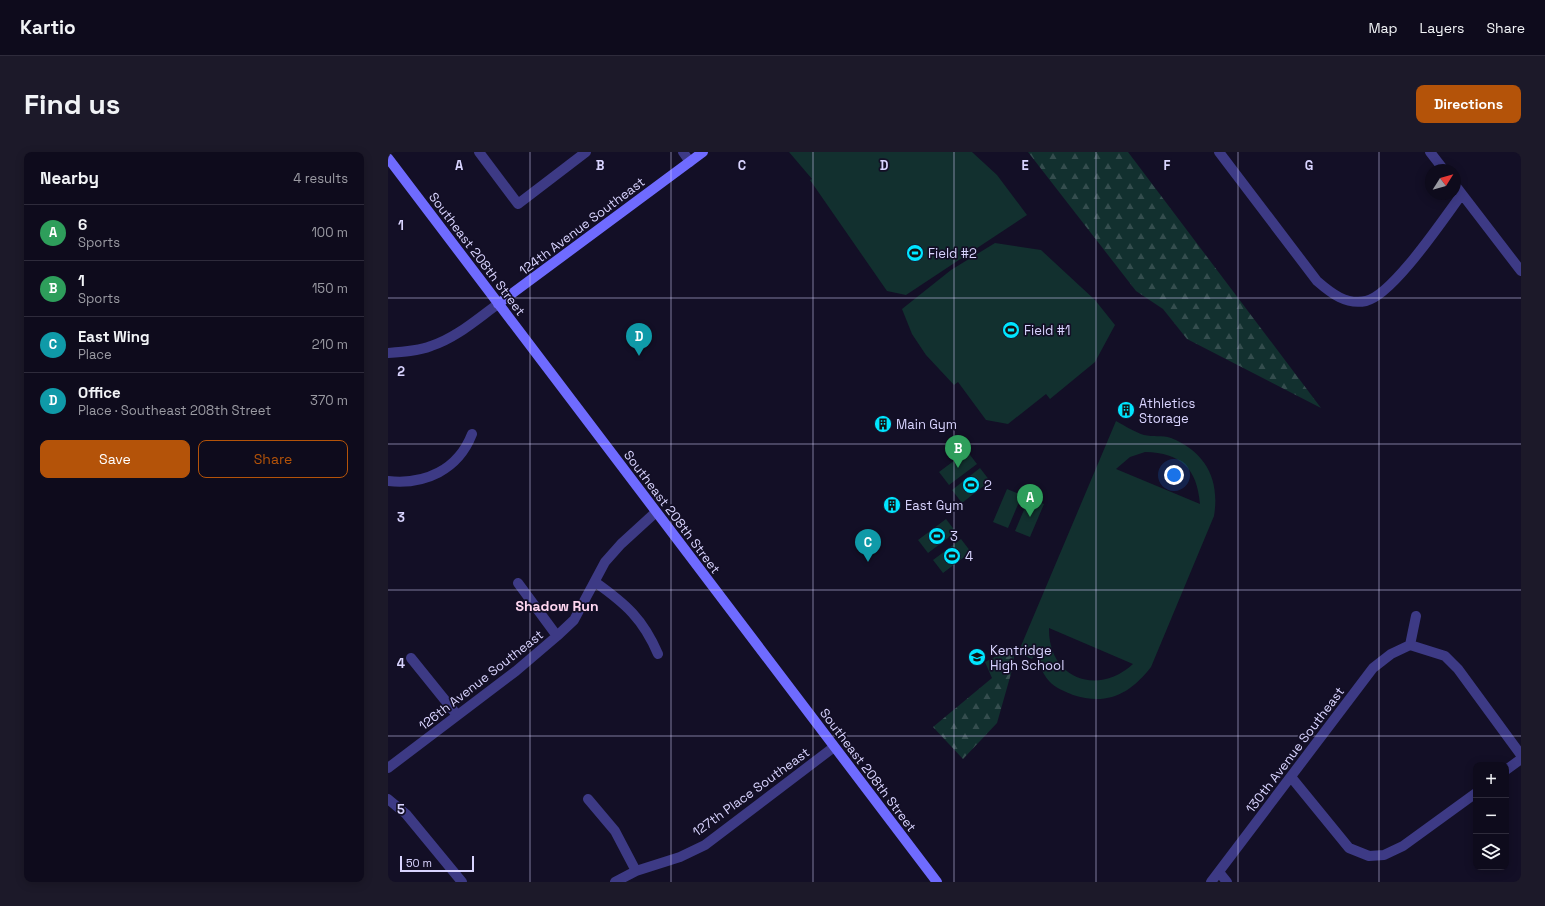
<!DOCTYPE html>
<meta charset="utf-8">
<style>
:root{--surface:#0e0b1c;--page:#1c1929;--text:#f1f3f6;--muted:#9b9ba3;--line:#2e2b3b;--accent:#b45309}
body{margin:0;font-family:"Space Grotesk",sans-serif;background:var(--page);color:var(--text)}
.controls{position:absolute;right:12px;bottom:12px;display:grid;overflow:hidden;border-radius:8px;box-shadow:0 2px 10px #0003}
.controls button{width:36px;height:36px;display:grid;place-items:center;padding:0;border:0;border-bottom:1px solid var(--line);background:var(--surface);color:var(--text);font:20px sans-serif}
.compass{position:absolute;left:1037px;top:12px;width:36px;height:36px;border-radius:50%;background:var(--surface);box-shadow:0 2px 10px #0003;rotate:53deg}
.scale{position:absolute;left:12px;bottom:10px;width:74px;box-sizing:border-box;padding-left:4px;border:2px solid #d9d4ff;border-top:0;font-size:11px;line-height:14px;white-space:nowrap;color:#d9d4ff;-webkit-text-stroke:3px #130f26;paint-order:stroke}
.you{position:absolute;left:786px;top:323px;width:14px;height:14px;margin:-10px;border:3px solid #fff;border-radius:50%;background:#1a73e8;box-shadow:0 0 0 6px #1a73e833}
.badge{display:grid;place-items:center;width:26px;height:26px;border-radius:50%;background:var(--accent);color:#fff;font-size:13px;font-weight:700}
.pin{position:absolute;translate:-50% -33px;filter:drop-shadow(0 1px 2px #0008)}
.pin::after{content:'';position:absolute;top:21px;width:14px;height:12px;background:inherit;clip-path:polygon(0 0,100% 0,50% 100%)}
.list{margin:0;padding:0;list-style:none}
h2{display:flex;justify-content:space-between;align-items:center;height:52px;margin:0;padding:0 16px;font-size:17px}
h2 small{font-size:13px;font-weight:400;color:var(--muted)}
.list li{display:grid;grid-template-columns:26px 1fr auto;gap:12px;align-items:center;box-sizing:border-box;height:56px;padding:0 16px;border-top:1px solid var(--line)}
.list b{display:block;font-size:15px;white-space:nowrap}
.list p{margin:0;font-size:13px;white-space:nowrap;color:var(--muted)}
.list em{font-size:13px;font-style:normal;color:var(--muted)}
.actions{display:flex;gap:8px;padding:12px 16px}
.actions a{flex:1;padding:9px 0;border:1px solid var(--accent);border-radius:8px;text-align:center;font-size:14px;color:var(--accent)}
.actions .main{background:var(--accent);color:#fff}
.icon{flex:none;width:22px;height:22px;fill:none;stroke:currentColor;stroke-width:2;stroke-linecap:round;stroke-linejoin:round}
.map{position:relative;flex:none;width:1133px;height:730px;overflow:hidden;border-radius:8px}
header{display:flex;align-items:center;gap:24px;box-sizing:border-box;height:56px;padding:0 20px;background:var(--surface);border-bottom:1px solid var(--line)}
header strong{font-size:19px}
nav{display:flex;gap:22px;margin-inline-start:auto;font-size:14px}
.intro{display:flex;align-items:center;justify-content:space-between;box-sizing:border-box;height:96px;padding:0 24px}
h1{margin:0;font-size:28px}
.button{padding:10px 18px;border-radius:8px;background:var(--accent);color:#fff;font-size:14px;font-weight:700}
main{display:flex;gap:24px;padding:0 24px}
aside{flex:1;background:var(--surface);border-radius:8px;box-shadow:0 2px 10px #0003}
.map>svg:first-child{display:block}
.forest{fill:url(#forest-firs)}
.garden{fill:#12302f;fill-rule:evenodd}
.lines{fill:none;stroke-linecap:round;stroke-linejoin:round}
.street{stroke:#3d3a85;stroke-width:10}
.secondary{stroke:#6f6bff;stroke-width:10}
.grid{fill:none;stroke:#d9d4ff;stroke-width:1;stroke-opacity:0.55}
.labels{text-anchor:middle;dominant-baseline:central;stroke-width:3.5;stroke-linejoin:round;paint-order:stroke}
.street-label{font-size:13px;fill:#d9d4ff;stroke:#130f26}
.poi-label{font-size:13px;fill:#d9d4ff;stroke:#130f26;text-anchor:start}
.neighbourhood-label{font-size:14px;font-weight:bold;fill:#ffd6f0;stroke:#130f26}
.grid-label{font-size:13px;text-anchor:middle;font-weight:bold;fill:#d9d4ff;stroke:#130f26;stroke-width:3.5;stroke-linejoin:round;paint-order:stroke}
</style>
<header>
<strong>Kartio</strong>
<nav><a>Map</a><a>Layers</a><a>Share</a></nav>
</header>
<div class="intro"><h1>Find us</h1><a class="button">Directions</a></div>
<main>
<aside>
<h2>Nearby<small>4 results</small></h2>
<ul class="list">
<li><span class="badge" style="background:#2e9e5b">A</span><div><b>6</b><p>Sports</p></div><em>100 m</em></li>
<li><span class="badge" style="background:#2e9e5b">B</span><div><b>1</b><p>Sports</p></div><em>150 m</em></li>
<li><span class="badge" style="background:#0f9aa8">C</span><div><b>East Wing</b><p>Place</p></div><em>210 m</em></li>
<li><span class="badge" style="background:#0f9aa8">D</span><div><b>Office</b><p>Place · Southeast 208th Street</p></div><em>370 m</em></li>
</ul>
<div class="actions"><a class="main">Save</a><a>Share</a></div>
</aside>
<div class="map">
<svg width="1133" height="730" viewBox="0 0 1133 730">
<defs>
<pattern id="forest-firs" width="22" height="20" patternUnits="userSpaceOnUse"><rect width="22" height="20" fill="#12302f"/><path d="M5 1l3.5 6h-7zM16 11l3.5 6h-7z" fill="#344d4e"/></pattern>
</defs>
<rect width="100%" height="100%" fill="#130f26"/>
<path class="forest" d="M640,0H740L933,256L799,187L775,157L748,139Z
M626,495V511L609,571L575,607L545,575L604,526L597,510Z"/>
<path class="garden" d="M401,0H584L609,23L639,63L518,143L499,139L422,28L424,27Z
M607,91L653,98L707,148L727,173L707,210L662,247L658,242L620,272L598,268L570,230L566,233L538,203L524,182L514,157L563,118Z
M728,269C736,273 746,280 756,283C765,285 774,283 783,286C818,300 832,328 826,364L763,515C742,542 719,554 685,543C678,540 667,536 661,529C654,521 651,512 647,502L644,507L630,501ZM757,300C793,301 809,316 812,352L728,317L742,305ZM661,476L745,512C709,545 660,526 661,476Z
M579,299L589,312L561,333L551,320Z
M592,316L602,329L574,351L564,338Z
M619,337L634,343L620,376L605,370Z
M641,346L656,352L642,385L627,379Z
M558,367L568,380L540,401L530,388Z
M573,387L583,400L555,421L545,408Z"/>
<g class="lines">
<path class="street" d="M91,0L130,52L198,0
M295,0L302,10
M831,0L929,129C944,142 958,153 978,149C1005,143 1056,66 1074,42
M1042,0L1056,18
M1067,33L1133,119
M0,201C15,200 30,199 43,194C68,186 89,167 110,152
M0,329C37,333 70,318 84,282
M207,430C238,452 255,467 270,502
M130,431L169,484
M1022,493L1057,504L1070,517L1133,603
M1022,493L1028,464
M23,506L69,563
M0,616L128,519L169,484L186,468L217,410L233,392L268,360
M1118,618L1133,607
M903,625L961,696L981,704L996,703L1015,694L1088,641
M0,647L18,662L74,730
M200,647L227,679L248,719
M831,720L839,730
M227,730L248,719L292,705L317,693L446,595
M823,730L985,516L1003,502L1022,493"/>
<path class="secondary" d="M0,6L549,730
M110,152L315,0"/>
</g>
<path class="grid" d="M142,0V730M283,0V730M425,0V730M566,0V730M708,0V730M850,0V730M991,0V730M0,146H1133M0,292H1133M0,438H1133M0,584H1133"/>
<defs>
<g id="stadium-disc" transform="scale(0.9)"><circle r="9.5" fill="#00e5ff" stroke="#130f26"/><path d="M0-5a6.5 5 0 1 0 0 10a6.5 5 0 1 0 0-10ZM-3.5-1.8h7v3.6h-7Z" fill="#111"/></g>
<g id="building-disc" transform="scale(0.9)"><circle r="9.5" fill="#00e5ff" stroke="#130f26"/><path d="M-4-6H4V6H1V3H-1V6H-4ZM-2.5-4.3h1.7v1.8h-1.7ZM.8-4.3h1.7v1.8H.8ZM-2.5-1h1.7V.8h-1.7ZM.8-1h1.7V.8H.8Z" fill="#111"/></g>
<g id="school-disc" transform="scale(0.9)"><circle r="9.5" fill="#00e5ff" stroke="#130f26"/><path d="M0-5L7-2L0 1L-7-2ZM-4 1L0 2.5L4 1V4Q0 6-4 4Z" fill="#111"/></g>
</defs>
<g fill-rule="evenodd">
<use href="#stadium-disc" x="527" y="101"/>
<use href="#stadium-disc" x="623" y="178"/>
<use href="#building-disc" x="738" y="258"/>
<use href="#building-disc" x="495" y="272"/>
<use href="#stadium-disc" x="583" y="333"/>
<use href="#building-disc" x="504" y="353"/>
<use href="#stadium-disc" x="549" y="384"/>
<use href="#stadium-disc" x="564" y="404"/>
<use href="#school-disc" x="589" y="505"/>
</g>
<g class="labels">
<g class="street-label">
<text transform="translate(194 74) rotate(-37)">124th Avenue Southeast</text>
<text transform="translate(89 102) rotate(53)">Southeast 208th Street</text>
<text transform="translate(284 360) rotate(53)">Southeast 208th Street</text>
<text transform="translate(93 528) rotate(-38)">126th Avenue Southeast</text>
<text transform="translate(907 598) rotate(-53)">130th Avenue Southeast</text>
<text transform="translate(480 618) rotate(53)">Southeast 208th Street</text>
<text transform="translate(363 640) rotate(-36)">127th Place Southeast</text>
</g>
<g class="poi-label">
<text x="540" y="101">Field #2</text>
<text x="636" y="178">Field #1</text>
<text x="751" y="251">Athletics<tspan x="751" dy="15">Storage</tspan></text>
<text x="508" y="272">Main Gym</text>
<text x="596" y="333">2</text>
<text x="517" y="353">East Gym</text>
<text x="562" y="384">3</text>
<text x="577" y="404">4</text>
<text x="602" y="498">Kentridge<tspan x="602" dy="15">High School</tspan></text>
</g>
<g class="neighbourhood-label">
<text x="169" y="454">Shadow Run</text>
</g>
</g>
<g class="grid-label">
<text x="71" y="18">A</text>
<text x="212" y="18">B</text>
<text x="354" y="18">C</text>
<text x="496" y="18">D</text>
<text x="637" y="18">E</text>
<text x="779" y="18">F</text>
<text x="921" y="18">G</text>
<text x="13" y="78">1</text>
<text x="13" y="224">2</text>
<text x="13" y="370">3</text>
<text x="13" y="516">4</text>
<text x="13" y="662">5</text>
</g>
</svg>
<div class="controls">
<button>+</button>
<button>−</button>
<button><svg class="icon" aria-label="layers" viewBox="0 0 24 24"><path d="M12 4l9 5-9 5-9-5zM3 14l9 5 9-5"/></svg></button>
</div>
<svg class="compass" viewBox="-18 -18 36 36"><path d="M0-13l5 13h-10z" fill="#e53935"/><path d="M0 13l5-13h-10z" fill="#9b9ba3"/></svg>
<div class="scale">50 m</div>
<div class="you"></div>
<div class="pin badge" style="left:642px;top:365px;background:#2e9e5b">A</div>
<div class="pin badge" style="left:570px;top:316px;background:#2e9e5b">B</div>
<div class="pin badge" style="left:480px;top:410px;background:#0f9aa8">C</div>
<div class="pin badge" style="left:251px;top:204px;background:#0f9aa8">D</div>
</div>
</main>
